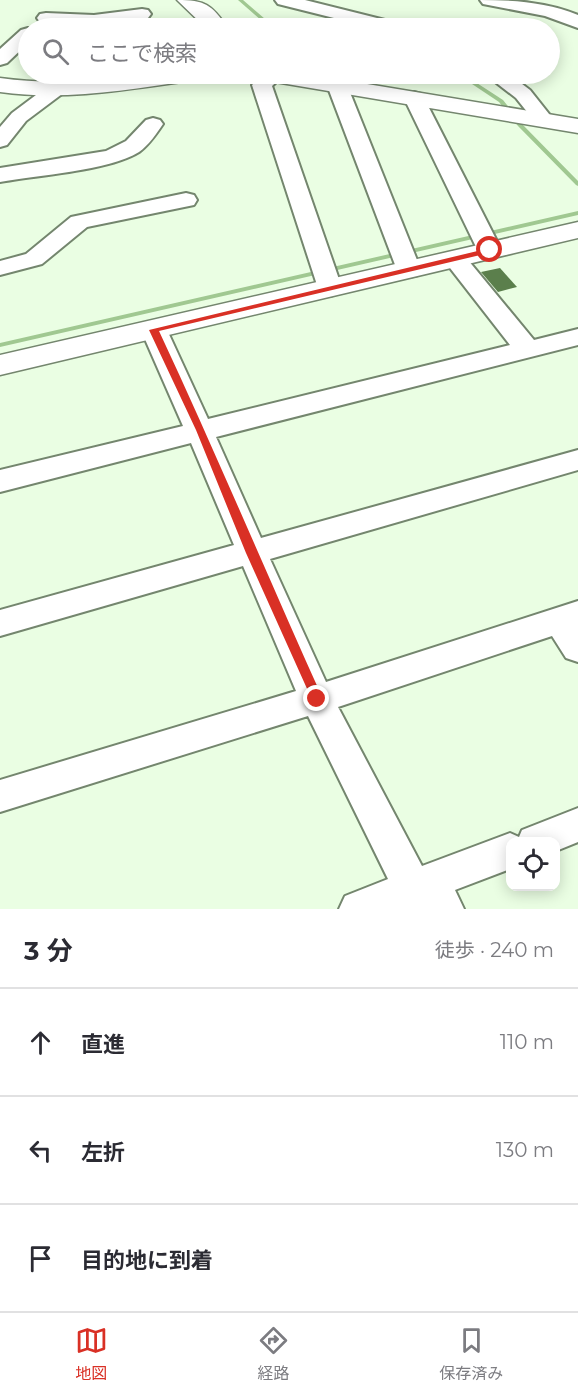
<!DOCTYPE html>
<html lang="ja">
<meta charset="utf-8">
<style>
:root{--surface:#fff;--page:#f7f7f7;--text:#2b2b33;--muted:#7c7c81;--line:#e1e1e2;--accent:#d93025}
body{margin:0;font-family:Montserrat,"Noto Sans JP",sans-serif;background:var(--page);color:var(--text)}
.controls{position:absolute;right:18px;bottom:18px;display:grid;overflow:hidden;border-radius:12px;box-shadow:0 3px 15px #0003}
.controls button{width:54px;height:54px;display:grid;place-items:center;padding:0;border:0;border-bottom:2px solid var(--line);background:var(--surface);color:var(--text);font:30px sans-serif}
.stop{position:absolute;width:18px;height:18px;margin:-14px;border:4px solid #d93025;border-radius:50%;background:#fff}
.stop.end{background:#d93025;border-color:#fff;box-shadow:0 2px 6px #0008}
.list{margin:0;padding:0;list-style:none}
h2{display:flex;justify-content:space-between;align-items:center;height:78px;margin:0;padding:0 24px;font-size:26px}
h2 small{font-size:20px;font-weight:400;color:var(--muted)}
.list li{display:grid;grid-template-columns:39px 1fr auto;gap:18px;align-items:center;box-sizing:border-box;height:108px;padding:0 24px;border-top:2px solid var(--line)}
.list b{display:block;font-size:22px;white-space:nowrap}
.list em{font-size:20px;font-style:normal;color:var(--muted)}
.icon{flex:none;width:33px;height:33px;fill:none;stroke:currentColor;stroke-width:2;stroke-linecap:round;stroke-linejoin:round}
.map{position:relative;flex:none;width:578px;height:909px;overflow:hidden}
.search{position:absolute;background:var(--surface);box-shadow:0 3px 15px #0003;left:18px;right:18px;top:18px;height:66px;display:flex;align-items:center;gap:15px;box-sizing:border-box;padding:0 21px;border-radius:33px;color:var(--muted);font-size:22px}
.sheet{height:402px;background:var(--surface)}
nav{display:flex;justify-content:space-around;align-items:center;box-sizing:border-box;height:84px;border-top:2px solid var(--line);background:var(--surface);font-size:16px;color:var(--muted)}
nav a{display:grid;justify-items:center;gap:3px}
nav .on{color:var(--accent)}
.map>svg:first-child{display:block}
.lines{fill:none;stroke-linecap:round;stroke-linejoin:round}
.stream{fill:#a0c891;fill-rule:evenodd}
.building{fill:#5b7f4c}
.street-casing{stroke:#74866e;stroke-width:4}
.secondary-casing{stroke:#74866e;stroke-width:3}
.street{fill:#fff;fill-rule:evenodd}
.secondary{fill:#fff;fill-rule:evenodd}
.route{fill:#d93025}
</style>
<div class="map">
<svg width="578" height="909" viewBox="0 0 578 909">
<rect width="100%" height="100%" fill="#eafee3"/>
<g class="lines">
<path class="stream" d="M238,0H243L272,25L296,27L298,28H284L269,27Z
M457,74H463L503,100L522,124L578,181V186L576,185L518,126L499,102Z
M578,211V215L0,347V343Z"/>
</g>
<path class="building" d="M500,268L517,287L498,292L481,272Z"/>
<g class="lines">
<g class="street-casing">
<path id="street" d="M275,0H305L401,24L403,28H374L278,4Z
M480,0C513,0 547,2 578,15V28L545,16L483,4Z
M142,9L148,10L151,14L148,18L94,26L46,23L40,22L37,18L40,14L46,13L94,15Z
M28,28V43L7,63L0,65V49L21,30Z
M264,74H285L272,86L342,288L339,293L330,296L321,293L318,288L252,85Z
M488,74H509L530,90L553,119L550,123L543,125L536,123L516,98L490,78Z
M337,79L344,81L347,85L421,270L418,275L409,277L400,275L397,270L327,85L330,81Z
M55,84L62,86L65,90L62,94L26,121L7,145L0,147V127L12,113L48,86Z
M414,92L421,94L424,98L502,251L498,256L490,258L482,256L478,251L404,98L407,94Z
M153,118L160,120L163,124C157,133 148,146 139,152C108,171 38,175 0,182V168L106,151L126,141L146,120Z
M186,193L194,195L197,200L194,205L87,227L42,264L0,275V261L26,254L71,217Z
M455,252L463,254L534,340L578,329V345L216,437L261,538L578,450V470L270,559L326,682L578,601V662L566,658L552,636L338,707L422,866L510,833L519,837L522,830L578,808V842L556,851V842H510V869L455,890L464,909H339L345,896L388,879L308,716L0,812V780L296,691L243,566L0,636V610L234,545L191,443L0,492V470L183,426L141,330L145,324L154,322L163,324L167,330L208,419L510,345L443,259L447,254Z"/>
</g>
<g class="secondary-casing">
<path id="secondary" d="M177,0C205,0 211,4 228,28H206Z
M147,74H200L197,79L189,81C126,90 64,101 0,92V78C50,85 98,81 147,74Z
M258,74H307L578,119V133L269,81L261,79Z
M578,222V238L0,375V355Z"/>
</g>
<use href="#street" class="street"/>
<use href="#secondary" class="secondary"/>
</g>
<path class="route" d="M490,248L494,250L493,252L159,331C216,453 268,577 323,699L321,702H313L246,553L196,430L149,330Z"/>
</svg>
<div class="controls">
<button><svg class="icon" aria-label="locate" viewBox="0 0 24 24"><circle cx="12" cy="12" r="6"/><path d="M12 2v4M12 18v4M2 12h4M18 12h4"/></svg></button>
</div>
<div class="stop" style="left:490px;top:250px"></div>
<div class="stop end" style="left:317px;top:699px"></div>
<div class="search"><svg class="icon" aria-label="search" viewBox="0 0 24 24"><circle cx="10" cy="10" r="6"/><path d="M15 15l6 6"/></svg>ここで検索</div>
</div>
<section class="sheet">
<h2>3 分<small>徒歩 · 240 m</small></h2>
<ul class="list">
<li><svg class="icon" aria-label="ahead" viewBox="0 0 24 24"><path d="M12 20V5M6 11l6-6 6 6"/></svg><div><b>直進</b></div><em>110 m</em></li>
<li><svg class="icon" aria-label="left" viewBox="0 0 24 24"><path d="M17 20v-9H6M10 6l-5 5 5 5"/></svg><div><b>左折</b></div><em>130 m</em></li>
<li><svg class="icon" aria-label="arrive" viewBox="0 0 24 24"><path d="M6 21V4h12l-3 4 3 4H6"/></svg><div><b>目的地に到着</b></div></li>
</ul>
</section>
<nav>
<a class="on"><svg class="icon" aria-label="map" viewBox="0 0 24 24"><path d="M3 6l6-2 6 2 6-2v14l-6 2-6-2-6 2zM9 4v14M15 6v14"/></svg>地図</a>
<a><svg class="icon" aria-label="directions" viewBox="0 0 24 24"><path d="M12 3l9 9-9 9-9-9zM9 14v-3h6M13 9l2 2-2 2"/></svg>経路</a>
<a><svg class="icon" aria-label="saved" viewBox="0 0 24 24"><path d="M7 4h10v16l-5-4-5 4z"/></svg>保存済み</a>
</nav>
